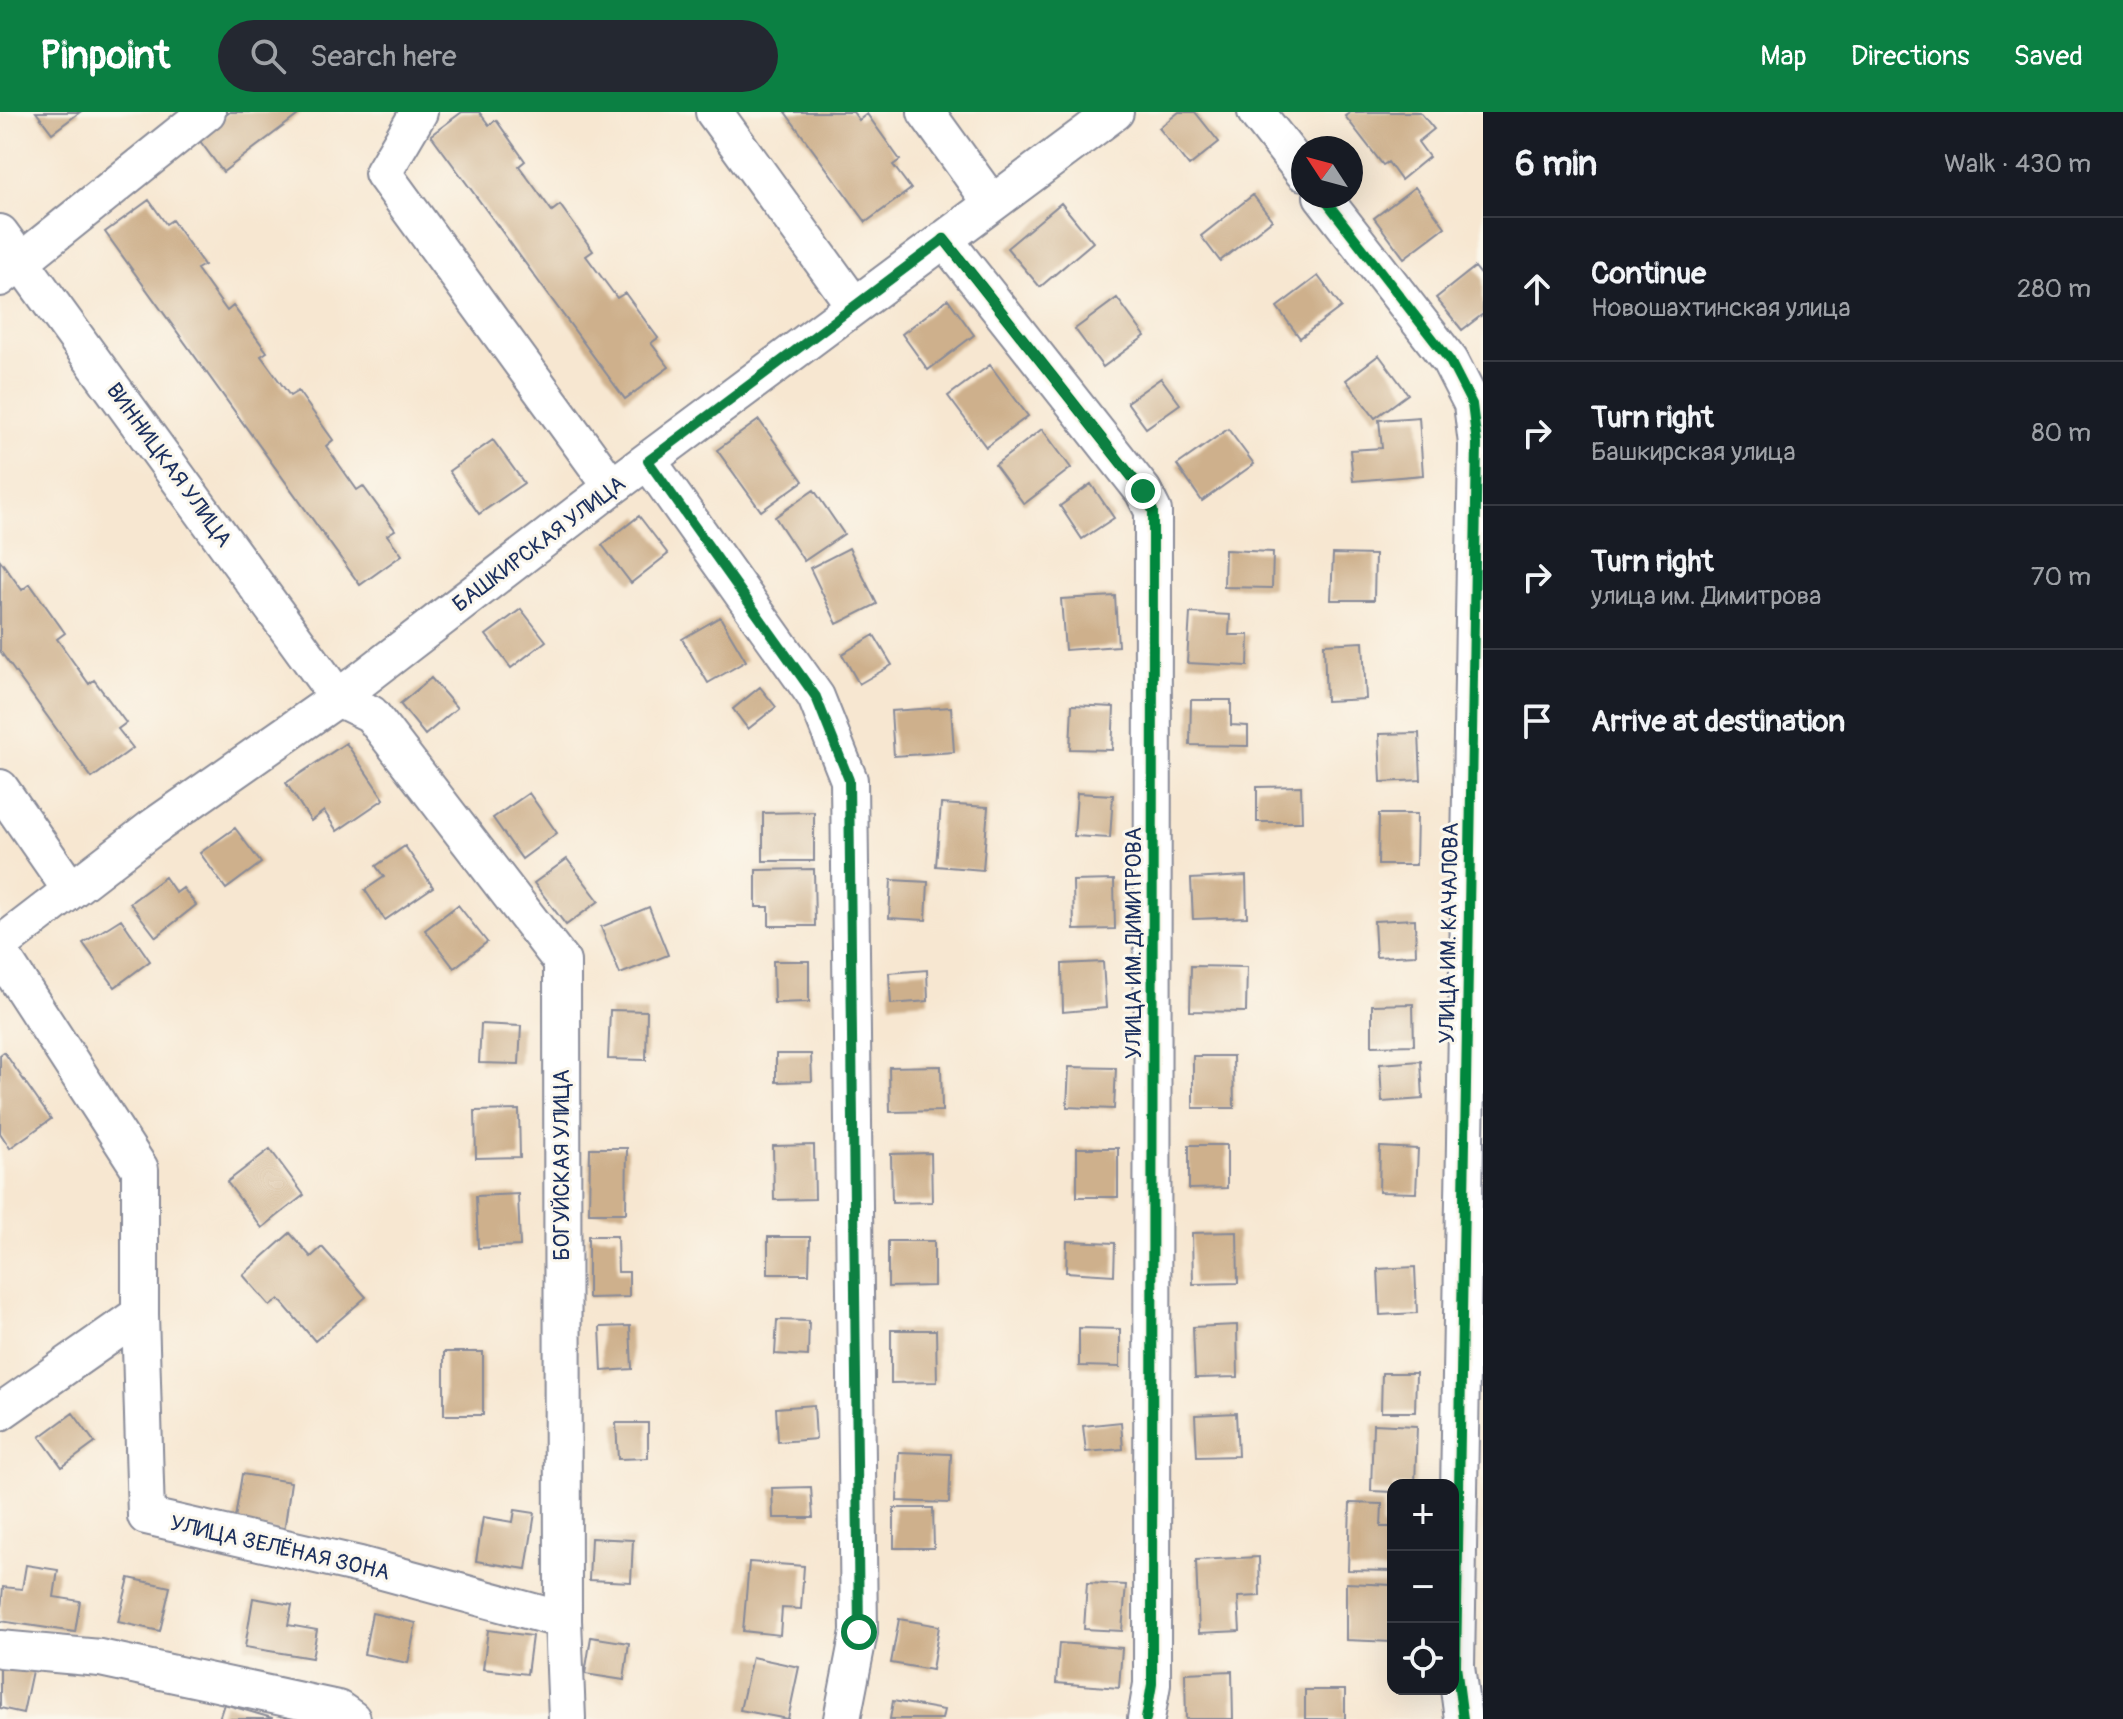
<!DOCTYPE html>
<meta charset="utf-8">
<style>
:root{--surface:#171b24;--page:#242831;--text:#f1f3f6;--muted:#9ea1a6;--line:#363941;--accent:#0b8043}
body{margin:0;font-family:Pangolin,sans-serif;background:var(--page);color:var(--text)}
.controls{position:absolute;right:24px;bottom:24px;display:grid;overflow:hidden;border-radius:16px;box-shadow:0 8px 32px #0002}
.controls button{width:72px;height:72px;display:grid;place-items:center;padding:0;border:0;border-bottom:2px solid var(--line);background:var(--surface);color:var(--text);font:40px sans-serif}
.compass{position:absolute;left:1291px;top:24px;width:72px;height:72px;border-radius:50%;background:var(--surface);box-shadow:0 8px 32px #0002;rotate:306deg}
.stop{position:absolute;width:24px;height:24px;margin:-18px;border:6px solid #0b8043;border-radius:50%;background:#fff}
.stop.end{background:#0b8043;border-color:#fff;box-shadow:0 2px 8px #0008}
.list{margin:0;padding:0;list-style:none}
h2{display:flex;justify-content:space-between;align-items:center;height:104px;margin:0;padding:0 32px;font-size:34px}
h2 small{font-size:26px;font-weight:400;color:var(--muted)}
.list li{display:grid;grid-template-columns:52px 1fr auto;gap:24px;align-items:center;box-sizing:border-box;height:144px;padding:0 32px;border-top:2px solid var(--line)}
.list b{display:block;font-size:30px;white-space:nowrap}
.list p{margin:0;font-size:26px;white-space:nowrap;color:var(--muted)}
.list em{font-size:26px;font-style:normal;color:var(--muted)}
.icon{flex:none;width:44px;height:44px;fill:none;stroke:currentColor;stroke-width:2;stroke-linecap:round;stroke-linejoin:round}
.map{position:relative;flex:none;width:1483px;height:1607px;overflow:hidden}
header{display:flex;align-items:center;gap:48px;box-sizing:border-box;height:112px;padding:0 40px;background:var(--accent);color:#fff}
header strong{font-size:38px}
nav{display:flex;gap:44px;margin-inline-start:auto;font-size:28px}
.search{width:560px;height:72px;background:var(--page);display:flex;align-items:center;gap:20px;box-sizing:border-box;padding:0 28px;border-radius:44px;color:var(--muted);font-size:30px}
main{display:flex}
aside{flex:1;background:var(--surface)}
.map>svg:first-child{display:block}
.building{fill:#ceb08c}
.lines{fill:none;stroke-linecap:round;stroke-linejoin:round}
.minor-casing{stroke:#898b98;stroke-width:40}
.minor{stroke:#fff;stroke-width:36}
.cycleway-casing{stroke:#fbf7ec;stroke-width:15}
.cycleway{stroke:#00873e;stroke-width:10}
.route{stroke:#0b8043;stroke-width:10}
.labels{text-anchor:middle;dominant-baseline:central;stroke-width:6;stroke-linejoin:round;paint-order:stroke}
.street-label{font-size:22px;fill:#1b2f5e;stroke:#fbf7ec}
</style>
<header>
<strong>Pinpoint</strong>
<div class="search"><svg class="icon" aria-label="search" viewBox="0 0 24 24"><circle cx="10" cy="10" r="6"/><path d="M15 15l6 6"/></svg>Search here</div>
<nav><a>Map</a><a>Directions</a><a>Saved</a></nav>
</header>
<main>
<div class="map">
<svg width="1483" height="1607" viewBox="0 0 1483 1607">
<rect width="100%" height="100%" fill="#fbf7ec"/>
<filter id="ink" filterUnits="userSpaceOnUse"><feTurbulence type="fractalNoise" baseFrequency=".0125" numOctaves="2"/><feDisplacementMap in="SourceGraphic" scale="16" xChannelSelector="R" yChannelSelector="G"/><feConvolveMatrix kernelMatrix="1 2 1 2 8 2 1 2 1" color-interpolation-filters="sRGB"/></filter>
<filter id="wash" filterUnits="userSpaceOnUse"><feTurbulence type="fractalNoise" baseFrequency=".006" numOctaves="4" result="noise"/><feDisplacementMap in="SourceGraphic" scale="32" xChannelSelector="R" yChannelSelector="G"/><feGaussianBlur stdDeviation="1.8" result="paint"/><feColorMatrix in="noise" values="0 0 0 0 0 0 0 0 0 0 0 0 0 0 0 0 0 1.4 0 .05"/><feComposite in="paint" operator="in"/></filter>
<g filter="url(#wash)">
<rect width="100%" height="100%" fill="#f7e7d1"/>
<g id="blocks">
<path class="building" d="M36,0H80L52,21Z
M230,0H302L223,60L197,25Z
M462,0H479L489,13L496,8L525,49L519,54L552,99L560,93L593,139L586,144L617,186L625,181L658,226L651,231L669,255L625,287L431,23Z
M785,0H853L859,8L867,2L900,48L893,53L911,77L866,110Z
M1179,0H1195L1219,30L1189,54L1159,16Z
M1351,0H1420L1434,17L1418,30L1429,45L1401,68L1388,50L1383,53L1345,4Z
M1415,75L1445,115L1404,146L1374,106Z
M1253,83L1272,108L1220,149L1201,124Z
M149,88L166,112L172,108L204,153L197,157L227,199L233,194L267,240L261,244L290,284L298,279L333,328L326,334L357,378L363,374L395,418L387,423L402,443L360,473L105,120Z
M1061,91L1093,130L1040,175L1007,136Z
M1475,155L1483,165V202L1462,218L1436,186Z
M1318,164L1341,195L1300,226L1277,195Z
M1117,186L1145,224L1103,255L1075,217Z
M948,187L974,223L928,258L902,222Z
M1379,243L1408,282L1375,306L1346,268Z
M990,253L1028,304L986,335L948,284Z
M1161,266L1180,292L1146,316L1127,290Z
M1419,305L1423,363L1353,369L1350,338L1382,336L1379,308Z
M759,308L803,369L761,399L717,338Z
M1042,317L1071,356L1024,392L995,353Z
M1228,317L1254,352L1202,389L1177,353Z
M493,328L524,371L479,402L449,359Z
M1091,372L1114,406L1082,427L1060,394Z
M814,378L844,422L804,449L775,405Z
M639,404L668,442L631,471L602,433Z
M849,436L877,492L837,512L810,456Z
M1225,438L1273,440L1272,476L1224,475Z
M1333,442L1375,443L1374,488H1331Z
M0,448L22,478L30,472L65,521L57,527L89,572L94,568L126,611L118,617L133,636L92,666L0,539Z
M1115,484L1118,534L1065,538L1061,487Z
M521,497L546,529L511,556L486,523Z
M1190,501L1230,503L1229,523H1249L1248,554L1187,551Z
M720,505L746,549L708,571L682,527Z
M874,523L892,553L859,572L842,542Z
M1363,530L1366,587L1326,589L1324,532Z
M431,566L457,596L425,623L400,592Z
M760,575L776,595L748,617L733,597Z
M1191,588H1231V613L1248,614V634L1190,633Z
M1072,593L1114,595L1112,638L1070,637Z
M951,595L954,640L894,644L891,599Z
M1419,621L1421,668L1381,670L1379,622Z
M346,631L384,687L337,719L324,699L311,709L286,671Z
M1301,674L1302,710H1257V675Z
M529,681L557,721L522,747L493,706Z
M1077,681L1113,683L1110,726L1074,724Z
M941,692L988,695L983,758L936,754Z
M814,700V749H763V701Z
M1379,702H1417L1416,753H1378Z
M235,716L261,751L226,777L200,741Z
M405,734L433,775L385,808L365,778L384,765L376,754Z
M567,747L599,789L566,813L534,771Z
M814,757L815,814H769V795H756V758Z
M1246,764L1247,805L1193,807L1191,767Z
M165,765L176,781L183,776L196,793L156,825L130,791Z
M891,768L928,770L926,808L889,806Z
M1114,768L1115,817L1074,818L1073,769Z
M458,793L487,830L454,856L425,818Z
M649,795L668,843L620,862L601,815Z
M121,807L150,849L115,875L83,831Z
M1415,807L1416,843L1376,845L1374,809Z
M773,849H809V890L774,891Z
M1103,850L1106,896L1063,900L1062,852Z
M1191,854L1247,855L1246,900L1190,899Z
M927,858L928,889L891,892L889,861Z
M1413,892L1414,933L1372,934V893Z
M610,898L647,899L646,948L608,947Z
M481,912L521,914L519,952L479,951Z
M4,940L51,1007L10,1036L0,1021V943Z
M776,942H811L812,969L776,970Z
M1193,944H1233L1234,996H1193Z
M1421,949L1423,987L1382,990L1380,952Z
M941,954L942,999L890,1000L889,955Z
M1069,955L1116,956L1114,997L1067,995Z
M519,998L520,1045L476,1046L475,999Z
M814,1033L815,1087L774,1088L773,1034Z
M1189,1033H1227V1076L1189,1077Z
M1380,1035L1418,1037L1416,1081L1379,1080Z
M590,1036H627L626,1101H589Z
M1077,1036H1118V1085H1077Z
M270,1037L304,1083L262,1116L227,1070Z
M931,1041L932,1090L892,1091L891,1042Z
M518,1082L520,1134L478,1136L476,1084Z
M1237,1120L1238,1171L1193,1172L1192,1121Z
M290,1121L311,1145L322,1135L366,1185L315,1229L279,1187L270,1194L243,1163Z
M588,1124H617L618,1160H629V1185L588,1186Z
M768,1125H810L809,1162H768Z
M888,1129H934V1174L888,1175Z
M1067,1129L1115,1131L1114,1163L1066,1160Z
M1415,1155L1417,1201L1380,1203L1378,1157Z
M777,1208L809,1209L808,1244L775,1242Z
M1237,1213L1238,1265L1195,1266L1193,1215Z
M630,1214L632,1257L602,1259L600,1215Z
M1079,1216L1120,1217V1255L1079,1254Z
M891,1218H936L937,1270L891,1271Z
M444,1240H483V1303H444Z
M1382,1261H1416L1415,1300H1381Z
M814,1293L816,1327L778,1330L776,1296Z
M73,1301L95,1331L62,1355L40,1325Z
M1236,1301L1238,1344L1197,1345L1195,1303Z
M1121,1310L1123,1337L1086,1340L1083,1314Z
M616,1311H648V1346L618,1347Z
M1373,1312L1417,1314L1415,1373H1393V1380L1371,1379Z
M899,1340L951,1342L949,1391L897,1389Z
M242,1362L291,1370L284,1420L234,1413Z
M811,1375L813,1406H773L772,1376Z
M1350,1391L1382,1392L1381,1415H1393V1459L1348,1458Z
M894,1396H933L934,1436H894Z
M515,1398L535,1401L526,1457L476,1449L483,1405L513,1410Z
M591,1426L633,1428L631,1470L589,1468Z
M1259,1445L1260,1484L1238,1485L1240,1519L1199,1521L1196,1448Z
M749,1450L804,1454L801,1497L782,1496L780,1523L743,1519Z
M26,1453L58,1458L54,1485L80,1489L75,1520L0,1509L3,1475L22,1477Z
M129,1466L170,1475L160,1519L118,1510Z
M1087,1471L1126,1473L1122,1519L1084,1517Z
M1346,1471L1393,1473V1530L1346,1528Z
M253,1486L292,1493L288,1513L317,1518L312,1546L245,1535Z
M372,1501L416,1511L408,1551L364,1542Z
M899,1507L939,1514L932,1558L891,1551Z
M488,1518L532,1524L527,1562L483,1557Z
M591,1525L629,1531L624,1568L585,1562Z
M1059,1531L1122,1536L1119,1576L1056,1571Z
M752,1545L799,1555L788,1607L740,1598Z
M0,1546L33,1554L23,1601L0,1596Z
M1232,1559L1233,1607H1186L1185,1561Z
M1305,1578H1345V1607H1305Z
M893,1589L944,1598L942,1607H890Z
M224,1592L272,1606V1607H219Z"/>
</g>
</g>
<g filter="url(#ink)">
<use href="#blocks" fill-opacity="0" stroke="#898b98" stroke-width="2"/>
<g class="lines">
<g class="minor-casing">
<path id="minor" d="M419,0L383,61L612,375
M714,0L854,193
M926,0L991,90
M1256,0L1303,60
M1322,84L1450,249L1472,292L1477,332L1456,1554L1463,1607
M0,121L338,586L371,602L562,850L563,1508L567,1607
M944,127L1143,379L1153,399L1152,1572L1146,1607
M0,166L207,0
M648,349L816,585L849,668L859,1520L842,1607
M0,676L71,778
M0,833L152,716L338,586L612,375L1115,0
M0,841L140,1057V1202L0,1300
M140,1202L146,1404L360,1453L563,1508
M0,1537L100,1546L338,1597L352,1607"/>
</g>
<use href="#minor" class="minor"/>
<g class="cycleway-casing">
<path id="cycleway" d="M1322,84L1450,249L1472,292L1477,332L1456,1554L1463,1607
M944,127L1143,379L1153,399L1152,1572L1146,1607"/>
</g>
<use href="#cycleway" class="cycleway"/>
</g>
</g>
<g class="lines" filter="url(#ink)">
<path class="route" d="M859,1520L849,668L816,585L648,349L944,127L1143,379"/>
</g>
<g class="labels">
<g class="street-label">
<text transform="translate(169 353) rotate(54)">ВИННИЦКАЯ УЛИЦА</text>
<text transform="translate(539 432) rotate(-37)">БАШКИРСКАЯ УЛИЦА</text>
<text transform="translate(1449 821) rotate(-89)">УЛИЦА ИМ. КАЧАЛОВА</text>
<text transform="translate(1134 831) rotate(-90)">УЛИЦА ИМ. ДИМИТРОВА</text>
<text transform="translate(562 1053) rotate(-90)">БОГУЙСКАЯ УЛИЦА</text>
<text transform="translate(280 1436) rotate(13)">УЛИЦА ЗЕЛЁНАЯ ЗОНА</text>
</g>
</g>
</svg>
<div class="controls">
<button>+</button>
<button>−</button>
<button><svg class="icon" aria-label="locate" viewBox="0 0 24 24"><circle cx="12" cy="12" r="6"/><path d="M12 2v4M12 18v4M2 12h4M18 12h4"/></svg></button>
</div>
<svg class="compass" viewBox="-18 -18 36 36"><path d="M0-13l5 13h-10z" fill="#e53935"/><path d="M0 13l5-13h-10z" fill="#9ea1a6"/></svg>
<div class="stop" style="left:859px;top:1520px"></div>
<div class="stop end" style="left:1143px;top:379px"></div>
</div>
<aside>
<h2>6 min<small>Walk · 430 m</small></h2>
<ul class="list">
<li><svg class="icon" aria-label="ahead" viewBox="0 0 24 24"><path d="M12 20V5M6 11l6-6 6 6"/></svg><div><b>Continue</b><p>Новошахтинская улица</p></div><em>280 m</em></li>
<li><svg class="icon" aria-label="right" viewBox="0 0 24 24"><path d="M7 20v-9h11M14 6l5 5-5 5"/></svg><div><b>Turn right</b><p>Башкирская улица</p></div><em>80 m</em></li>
<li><svg class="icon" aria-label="right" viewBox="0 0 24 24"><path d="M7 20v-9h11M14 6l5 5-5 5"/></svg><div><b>Turn right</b><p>улица им. Димитрова</p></div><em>70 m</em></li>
<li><svg class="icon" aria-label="arrive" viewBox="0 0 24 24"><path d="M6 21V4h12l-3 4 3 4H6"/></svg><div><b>Arrive at destination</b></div></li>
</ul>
</aside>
</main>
